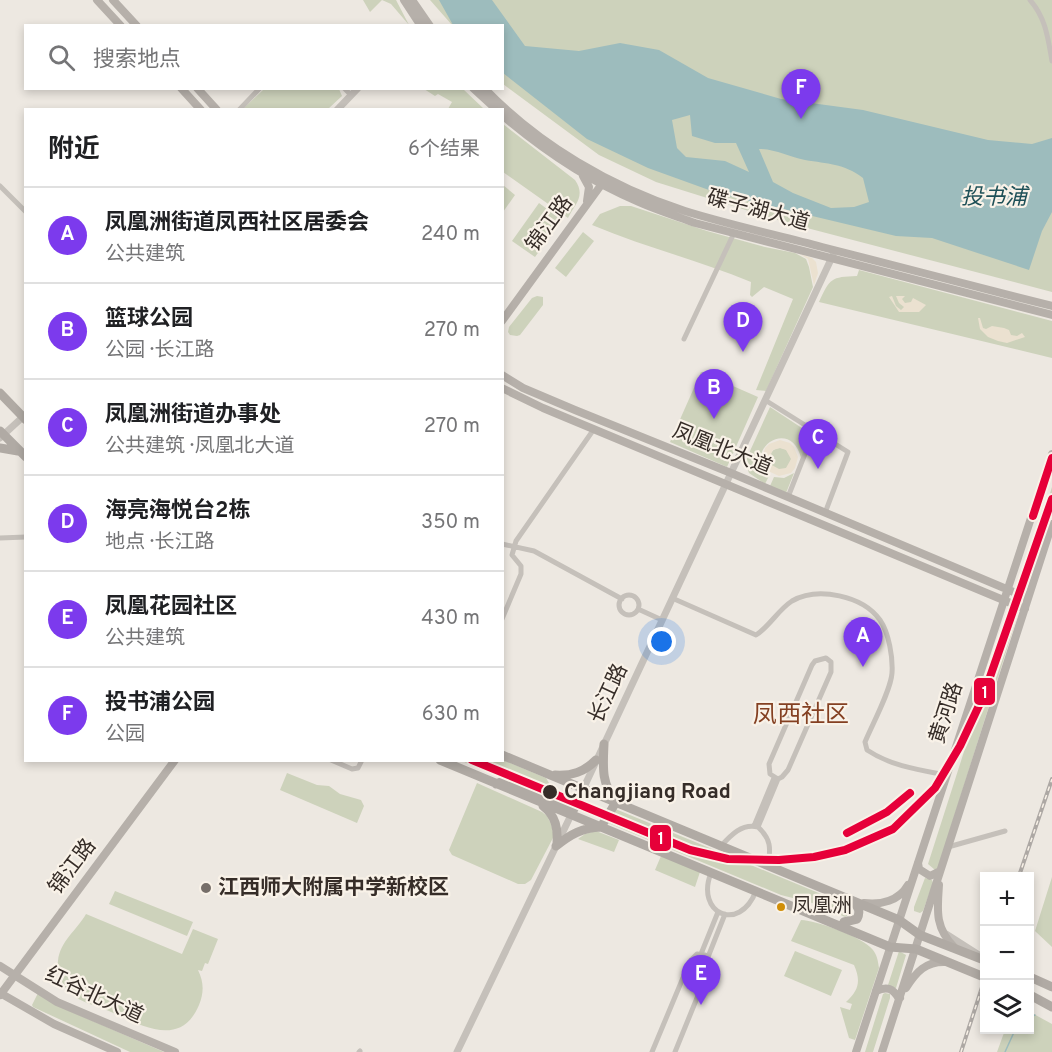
<!DOCTYPE html>
<html lang="zh">
<meta charset="utf-8">
<style>
:root{--surface:#fff;--page:#f2f2f2;--text:#202124;--muted:#757577;--line:#e0e0e0;--accent:#7c3aed}
body{margin:0;font-family:Overpass,"Noto Sans SC",sans-serif;background:var(--page);color:var(--text)}
.controls{position:absolute;right:18px;bottom:18px;display:grid;overflow:hidden;border-radius:0px;box-shadow:0 3px 9px #0003}
.controls button{width:54px;height:54px;display:grid;place-items:center;padding:0;border:0;border-bottom:2px solid var(--line);background:var(--surface);color:var(--text);font:30px sans-serif}
.you{position:absolute;left:662px;top:642px;width:21px;height:21px;margin:-15px;border:4px solid #fff;border-radius:50%;background:#1a73e8;box-shadow:0 0 0 9px #1a73e833}
.badge{display:grid;place-items:center;width:39px;height:39px;border-radius:50%;background:var(--accent);color:#fff;font-size:20px;font-weight:700}
.pin{position:absolute;translate:-50% -50px;filter:drop-shadow(0 2px 3px #0008)}
.pin::after{content:'';position:absolute;top:32px;width:21px;height:18px;background:inherit;clip-path:polygon(0 0,100% 0,50% 100%)}
.list{margin:0;padding:0;list-style:none}
h2{display:flex;justify-content:space-between;align-items:center;height:78px;margin:0;padding:0 24px;font-size:26px}
h2 small{font-size:20px;font-weight:400;color:var(--muted)}
.list li{display:grid;grid-template-columns:39px 1fr auto;gap:18px;align-items:center;box-sizing:border-box;height:96px;padding:0 24px;border-top:2px solid var(--line)}
.list b{display:block;font-size:22px;white-space:nowrap}
.list p{margin:0;font-size:20px;white-space:nowrap;color:var(--muted)}
.list em{font-size:20px;font-style:normal;color:var(--muted)}
.icon{flex:none;width:33px;height:33px;fill:none;stroke:currentColor;stroke-width:2;stroke-linecap:round;stroke-linejoin:round}
.map{position:relative;flex:none;width:1052px;height:1052px;overflow:hidden}
.search{position:absolute;background:var(--surface);box-shadow:0 3px 9px #0003;left:24px;top:24px;width:480px;height:66px;display:flex;align-items:center;gap:15px;box-sizing:border-box;padding:0 21px;border-radius:0px;color:var(--muted);font-size:22px}
.panel{position:absolute;background:var(--surface);box-shadow:0 3px 9px #0003;left:24px;top:108px;width:480px;height:654px;border-radius:0px}
.map>svg:first-child{display:block}
.green{fill:#cdd2bb}
.plaza{fill:#ebe1d0;fill-rule:evenodd}
.water{fill:#9dbcbd;fill-rule:evenodd}
.lines{fill:none;stroke-linecap:round;stroke-linejoin:round}
.stream{stroke:#9dbcbd;stroke-width:1.5}
.minor{stroke:#c5c0ba;stroke-width:5}
.tertiary{stroke:#c5c0ba;stroke-width:7}
.secondary{stroke:#b6b0aa;stroke-width:8}
.trunk{stroke:#b0aaa4;stroke-width:9}
.rail-casing{stroke:#ada8a4;stroke-width:4}
.rail{stroke:#f9f2e8;stroke-width:1.5;stroke-dasharray:4.5;stroke-linecap:butt}
.metro-1-casing{stroke:#f9f2e8;stroke-width:12}
.metro-1{stroke:#e60039;stroke-width:8}
.stop-dot{fill:#362d28;stroke:#f9f2e8;stroke-width:2}
.poi-dot{fill:#766e69;stroke:#f9f2e8;stroke-width:2}
.bus-dot{fill:#d08e08;stroke:#f9f2e8;stroke-width:2}
.labels{text-anchor:middle;dominant-baseline:central;stroke-width:4.5;stroke-linejoin:round;paint-order:stroke}
.bus-label{font-size:20px;fill:#362d28;stroke:#f9f2e8;text-anchor:start}
.street-label{font-size:21px;fill:#362d28;stroke:#f9f2e8}
.stop-label{font-size:21px;font-weight:bold;fill:#362d28;stroke:#f9f2e8;text-anchor:start}
.poi-label{font-size:21px;font-weight:bold;fill:#362d28;stroke:#f9f2e8;text-anchor:start}
.water-label{font-size:22px;font-style:italic;fill:#1e5057;stroke:#f9f2e8}
.quarter-label{font-size:24px;fill:#844022;stroke:#f9f2e8}
.line-badge{stroke:#f9f2e8;stroke-width:2}
.badge-label{font-size:16px;text-anchor:middle;font-weight:bold;fill:#fff}
</style>
<div class="map">
<svg width="1052" height="1052" viewBox="0 0 1052 1052">
<rect width="100%" height="100%" fill="#ede8e1"/>
<path class="green" d="M363,0H396L409,25L391,4L382,0L370,12Z
M430,0H1052V292L784,222L656,182L599,155L503,84L502,26L452,25Z
M264,89H339L342,96L328,109H243Z
M424,89H463L484,109H448L452,102L438,94L435,96Z
M503,124L575,180C586,196 575,204 568,218L503,172Z
M503,185L515,195L503,212H502Z
M539,203L562,220L535,257L512,241Z
M620,206H631L707,231L765,247L795,253L806,259L809,267L813,287L766,391L756,390L793,299L764,287L752,297L750,295L751,282C698,260 644,247 592,225L600,214Z
M583,232L594,241L566,277L555,268Z
M859,270L1052,321V358L819,302C830,278 831,277 857,276Z
M537,296L543,297V305L520,335L517,336L510,335L508,332L509,327L532,298Z
M701,372L758,397L727,467L670,442Z
M770,407L811,434L801,458C791,416 741,450 769,476L765,484L749,473L745,462Z
M769 459a11 11 0 1 1 22 0a11 11 0 1 1-22 0Z
M794,473L786,493L770,486L774,477L784,478Z
M1052,487V516L1033,577L1029,579L1025,578L1024,574Z
M1010,608L1018,611V614L938,868L935,870L928,864Z
M503,760L546,778L549,783L547,790L538,792L503,776H497L462,761Z
M287,773L317,785L329,786L340,794L361,800L364,806L357,823L280,790Z
M477,783L542,812L547,816L551,824L554,836L531,880L525,884H518L452,855L449,850Z
M613,808L850,906L852,913L845,917L816,904L781,895L608,823Z
M596,831L619,840L614,852L578,839L585,834Z
M661,856L700,872L695,887L655,870Z
M1052,877V947L1035,931Z
M925,878L932,880L933,883L923,911L920,913L914,911V907Z
M115,891L193,922L187,936L109,904Z
M86,914L182,954L193,929L218,939L208,964L205,963L202,971L198,970C204,982 204,993 199,1005C180,1050 139,1024 109,1011C97,1006 80,1002 71,994C63,986 56,973 58,961C60,941 77,930 86,914Z
M801,920C818,921 863,937 873,950C877,955 878,961 879,968L855,1040L849,1038L840,1007L850,1010L852,1004L846,1002C859,990 861,981 854,965L791,941Z
M795,951L842,970L831,996L784,976Z
M899,951L906,955L896,988L894,989L888,985Z
M38,993L72,1012L164,1052H130L33,1007L32,1005Z
M885,993L890,994V998L873,1052H865L883,994Z
M1030,1012L1052,1024V1052H997L1005,1030H1030Z"/>
<path class="plaza" d="M798,253L812,258L816,262L818,273L814,285L808,259Z
M892,296L896,306L901,310L904,307L899,303L896,296H905L902,299L905,303L911,302L913,298L926,305L919,312H899L889,297Z
M978,318H980L983,328L986,329L992,326L1004,328L1009,330L1011,335L1017,336L1022,333L1025,337L1007,343L998,341L988,337L980,329Z
M780,440L790,443L794,447L798,457L795,468L791,473L779,476L768,471L762,460L765,448L769,444ZM780,448L786,450L791,459L786,468L779,469L770,464V456L773,450Z"/>
<path class="water" d="M439,0H492L525,46L579,51L620,43L659,50L708,78L781,99L863,110L988,140L1032,144L1052,138V212L1042,231L1029,270L932,238L896,236L720,194L648,168L587,139L503,73L502,26L453,25ZM690,115L692,136L715,143H736L749,172L725,161L686,157L677,148L672,120ZM759,149C774,149 790,157 805,160C828,164 843,163 863,178L869,202L854,207L831,208L793,193L773,182Z"/>
<g class="lines">
<path class="stream" d="M1030,1017L1035,1015
M1005,1052L1015,1030"/>
<path class="minor" d="M1030,0C1046,18 1048,39 1052,61
M344,88L351,95
M239,110L260,88
M0,186L26,212
M684,339L734,233
M765,400L848,452L825,513
M788,497L814,431
M0,538L26,537
M502,544L534,551L622,599
M619 605a10 10 0 1 1 20 0a10 10 0 1 1-20 0Z
M672,598L756,635C770,626 778,610 792,601C818,586 863,596 880,620C889,633 893,658 892,673C891,690 872,725 865,742L867,750C891,766 919,770 946,775
M638,609L662,620
M502,619L521,574V566L512,555L516,541L594,429
M826,658L831,662V672L788,770L782,777L778,779L770,774L769,764L812,665L815,661Z
M331,760L352,769L358,768L362,760
M754,826L774,778
M758,827L778,779
M721,846C731,835 742,823 758,827C771,839 771,848 768,866
M948,847L1005,831
M711,873C695,913 739,934 756,891
M701,954L718,912
M708,957L725,914
M359,1052L360,1051
M652,1052L690,961L697,954L705,955L711,962L710,966L675,1052"/>
<path class="tertiary" d="M337,110L358,88
M0,438L26,414
M946,934L982,957
M457,1052L571,815L833,255"/>
<path class="secondary" d="M97,0L121,26
M113,0L137,26
M404,0L421,26
M412,0L430,26
M181,88L201,110
M197,88L217,110
M473,88L497,110
M484,88C539,145 611,187 685,211C730,225 777,235 822,247C899,267 975,286 1052,306
M502,115C543,150 589,181 639,202C657,210 676,216 695,223L1052,315
M583,176L589,187L587,201
M502,321L604,181
M502,375L523,388L575,410L731,473L1028,598
M502,388L543,408L1025,609
M918,863L919,869L930,876L940,871
M939,885C937,911 935,928 955,948
M864,903C881,905 899,901 908,885
M0,966L57,1002L175,1052
M906,988C916,972 926,961 946,962
M876,991C887,986 893,988 899,999L900,998
M0,993L54,1024L117,1052
M0,995L175,760
M856,1052L1052,454
M882,1052L1052,524"/>
<path class="trunk" d="M0,393L26,420
M0,431L26,457
M0,448L18,451
M502,755L899,920L920,935L984,960
M440,760L890,947L916,949L984,977
M555,775C572,776 584,772 596,760
M496,784L505,780L574,809
M543,806C556,816 558,829 557,844
M556,846C571,834 582,828 601,827L616,802C601,783 603,767 604,744
M844,922L857,919C861,911 858,907 853,901
M1030,977L1052,987
M1030,995L1052,1007"/>
<g class="rail-casing">
<path id="rail" d="M1019,876L1052,779
M961,1052L984,981"/>
</g>
<use href="#rail" class="rail"/>
<g class="metro-1-casing">
<path id="metro-1" d="M1033,516L1052,458
M472,760L690,850L728,859L779,860L814,857L845,850L893,829L935,788L960,746L983,697L1052,499
M847,833L887,812L910,793"/>
</g>
<use href="#metro-1" class="metro-1"/>
</g>
<circle class="stop-dot" cx="550" cy="792" r="8"/>
<circle class="poi-dot" cx="206" cy="888" r="6"/>
<circle class="bus-dot" cx="781" cy="907" r="5"/>
<g class="labels">
<g class="bus-label">
<text x="792" y="907">凤凰洲</text>
</g>
<g class="street-label">
<text transform="translate(758 211) rotate(15)">碟子湖大道</text>
<text transform="translate(550 224) rotate(-54)">锦江路</text>
<text transform="translate(722 450) rotate(22)">凤凰北大道</text>
<text transform="translate(609 694) rotate(-65)">长江路</text>
<text transform="translate(947 713) rotate(-72)">黄河路</text>
<text transform="translate(73 867) rotate(-53)">锦江路</text>
<text transform="translate(94 996) rotate(25)">红谷北大道</text>
</g>
<g class="stop-label">
<text x="564" y="792">Changjiang Road</text>
</g>
<g class="poi-label">
<text x="218" y="888">江西师大附属中学新校区</text>
</g>
<g class="water-label">
<text x="994" y="198">投书浦</text>
</g>
<g class="quarter-label">
<text x="801" y="716">凤西社区</text>
</g>
</g>
<g class="line-badge">
<rect x="973" y="677" width="23" height="29" rx="6" fill="#e60039"/>
<rect x="649" y="824" width="23" height="28" rx="6" fill="#e60039"/>
</g>
<g class="badge-label">
<text x="985" y="698">1</text>
<text x="661" y="844">1</text>
</g>
</svg>
<div class="controls">
<button>+</button>
<button>−</button>
<button><svg class="icon" aria-label="layers" viewBox="0 0 24 24"><path d="M12 4l9 5-9 5-9-5zM3 14l9 5 9-5"/></svg></button>
</div>
<div class="you"></div>
<div class="pin badge" style="left:863px;top:667px">A</div>
<div class="pin badge" style="left:714px;top:419px">B</div>
<div class="pin badge" style="left:818px;top:469px">C</div>
<div class="pin badge" style="left:743px;top:352px">D</div>
<div class="pin badge" style="left:701px;top:1005px">E</div>
<div class="pin badge" style="left:801px;top:119px">F</div>
<div class="search"><svg class="icon" aria-label="search" viewBox="0 0 24 24"><circle cx="10" cy="10" r="6"/><path d="M15 15l6 6"/></svg>搜索地点</div>
<section class="panel">
<h2>附近<small>6个结果</small></h2>
<ul class="list">
<li><span class="badge">A</span><div><b>凤凰洲街道凤西社区居委会</b><p>公共建筑</p></div><em>240 m</em></li>
<li><span class="badge">B</span><div><b>篮球公园</b><p>公园 · 长江路</p></div><em>270 m</em></li>
<li><span class="badge">C</span><div><b>凤凰洲街道办事处</b><p>公共建筑 · 凤凰北大道</p></div><em>270 m</em></li>
<li><span class="badge">D</span><div><b>海亮·海悦台2栋</b><p>地点 · 长江路</p></div><em>350 m</em></li>
<li><span class="badge">E</span><div><b>凤凰花园社区</b><p>公共建筑</p></div><em>430 m</em></li>
<li><span class="badge">F</span><div><b>投书浦公园</b><p>公园</p></div><em>630 m</em></li>
</ul>
</section>
</div>
